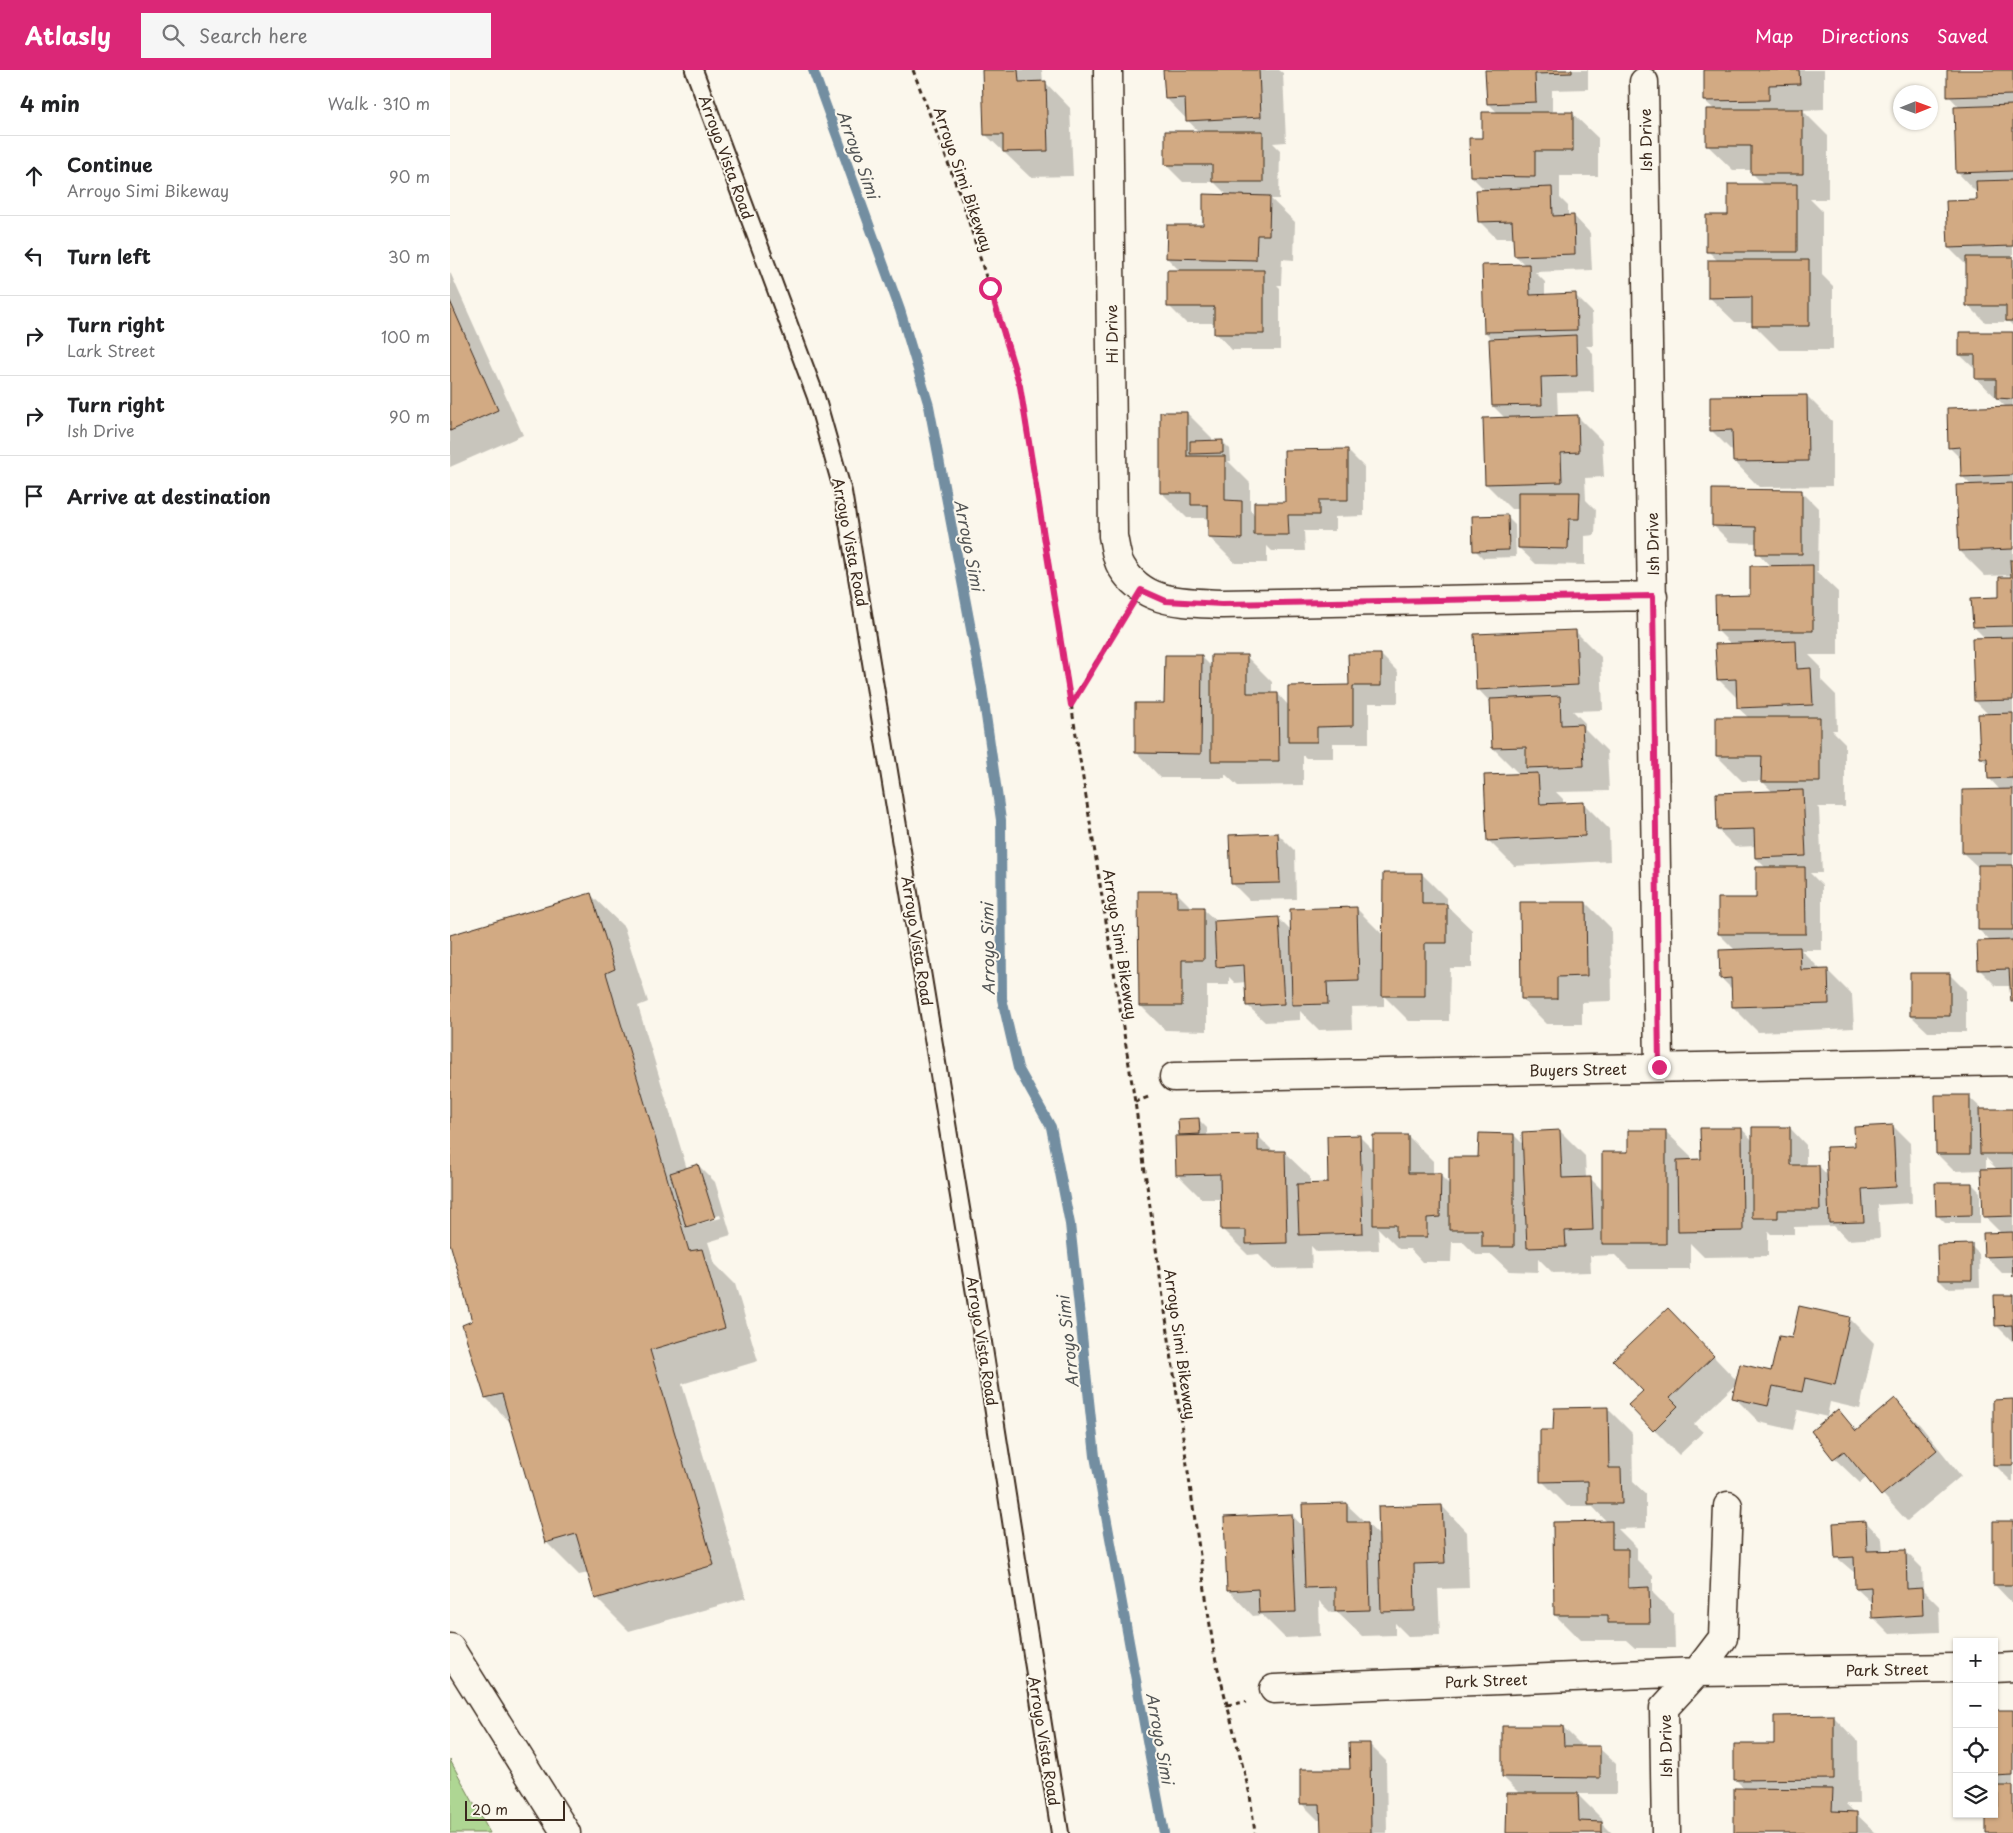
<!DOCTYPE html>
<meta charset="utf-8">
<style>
:root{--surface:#fff;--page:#f6f6f6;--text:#202124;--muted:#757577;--line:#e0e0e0;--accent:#db2777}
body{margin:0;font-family:"Playpen Sans",sans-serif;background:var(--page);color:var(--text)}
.controls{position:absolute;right:15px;bottom:15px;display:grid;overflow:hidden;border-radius:0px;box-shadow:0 1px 4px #0004}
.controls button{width:45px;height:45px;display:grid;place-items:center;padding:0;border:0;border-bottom:1px solid var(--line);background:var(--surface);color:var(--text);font:25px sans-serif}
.compass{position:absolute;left:1443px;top:15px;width:45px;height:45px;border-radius:50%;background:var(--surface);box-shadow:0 1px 4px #0004;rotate:89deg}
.scale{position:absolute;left:15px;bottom:12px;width:100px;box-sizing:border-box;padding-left:5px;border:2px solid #3b2a1e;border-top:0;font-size:14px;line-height:18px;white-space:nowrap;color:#3b2a1e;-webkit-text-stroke:4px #fbf7ec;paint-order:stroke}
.stop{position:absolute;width:15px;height:15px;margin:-11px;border:4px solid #db2777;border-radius:50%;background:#fff}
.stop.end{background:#db2777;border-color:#fff;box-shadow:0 1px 5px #0008}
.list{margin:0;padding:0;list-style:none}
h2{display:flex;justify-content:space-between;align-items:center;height:65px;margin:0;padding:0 20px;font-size:21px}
h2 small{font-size:16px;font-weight:400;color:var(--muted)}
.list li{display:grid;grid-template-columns:32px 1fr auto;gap:15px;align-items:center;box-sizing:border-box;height:80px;padding:0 20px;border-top:1px solid var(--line)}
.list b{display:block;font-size:19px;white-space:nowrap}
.list p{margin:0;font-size:16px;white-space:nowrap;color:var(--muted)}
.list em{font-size:16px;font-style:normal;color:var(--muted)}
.icon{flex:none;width:28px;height:28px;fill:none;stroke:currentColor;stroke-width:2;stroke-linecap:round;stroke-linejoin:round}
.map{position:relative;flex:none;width:1563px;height:1763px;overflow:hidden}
header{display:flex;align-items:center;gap:30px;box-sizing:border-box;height:70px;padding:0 25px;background:var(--accent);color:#fff}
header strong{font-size:24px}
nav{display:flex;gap:28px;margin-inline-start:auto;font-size:18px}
.search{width:350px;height:45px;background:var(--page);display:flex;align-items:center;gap:12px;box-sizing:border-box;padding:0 18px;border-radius:0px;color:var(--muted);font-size:19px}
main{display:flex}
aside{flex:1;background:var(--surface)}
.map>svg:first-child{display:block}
.green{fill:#aed693;stroke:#748058}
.shadow{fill:#0003;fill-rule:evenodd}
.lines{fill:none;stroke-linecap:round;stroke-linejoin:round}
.stream{stroke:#738ea1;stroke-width:10}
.building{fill:#d2aa83;stroke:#3b2a1e}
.service-casing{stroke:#3b2a1e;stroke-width:20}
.minor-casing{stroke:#3b2a1e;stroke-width:31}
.tertiary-casing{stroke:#3b2a1e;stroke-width:31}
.path{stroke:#3b2a1e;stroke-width:3;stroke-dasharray:5 4;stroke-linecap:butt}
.service{stroke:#fbf7ec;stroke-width:16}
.minor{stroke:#fbf7ec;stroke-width:28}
.tertiary{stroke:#fbf7ec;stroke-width:28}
.route{stroke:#db2777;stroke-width:6}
.labels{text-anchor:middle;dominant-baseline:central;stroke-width:4;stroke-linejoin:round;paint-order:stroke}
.street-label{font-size:15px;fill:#3b2a1e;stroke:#fbf7ec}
.water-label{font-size:16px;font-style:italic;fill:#525454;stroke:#fbf7ec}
</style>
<header>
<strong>Atlasly</strong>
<div class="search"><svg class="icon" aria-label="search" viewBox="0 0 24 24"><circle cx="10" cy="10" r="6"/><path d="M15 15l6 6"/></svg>Search here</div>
<nav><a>Map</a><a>Directions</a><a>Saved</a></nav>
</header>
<main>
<aside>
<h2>4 min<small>Walk · 310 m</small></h2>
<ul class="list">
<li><svg class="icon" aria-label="ahead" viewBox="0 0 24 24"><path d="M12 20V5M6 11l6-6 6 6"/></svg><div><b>Continue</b><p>Arroyo Simi Bikeway</p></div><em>90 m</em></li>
<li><svg class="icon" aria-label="left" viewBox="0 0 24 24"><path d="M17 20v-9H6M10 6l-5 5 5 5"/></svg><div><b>Turn left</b></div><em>30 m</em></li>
<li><svg class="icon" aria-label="right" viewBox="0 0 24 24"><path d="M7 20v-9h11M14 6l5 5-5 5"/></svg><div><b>Turn right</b><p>Lark Street</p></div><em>100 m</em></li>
<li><svg class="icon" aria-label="right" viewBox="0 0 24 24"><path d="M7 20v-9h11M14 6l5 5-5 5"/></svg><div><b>Turn right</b><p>Ish Drive</p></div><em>90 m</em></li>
<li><svg class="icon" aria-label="arrive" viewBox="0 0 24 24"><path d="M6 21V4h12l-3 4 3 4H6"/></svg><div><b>Arrive at destination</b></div></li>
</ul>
</aside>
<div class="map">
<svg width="1563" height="1763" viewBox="0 0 1563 1763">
<rect width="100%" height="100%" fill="#fbf7ec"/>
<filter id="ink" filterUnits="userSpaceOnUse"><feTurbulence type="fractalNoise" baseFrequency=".02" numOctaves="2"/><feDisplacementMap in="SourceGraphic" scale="10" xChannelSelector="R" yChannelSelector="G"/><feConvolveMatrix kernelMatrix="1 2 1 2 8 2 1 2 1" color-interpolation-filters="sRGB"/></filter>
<g filter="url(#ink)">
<path class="green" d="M0,1690L40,1763H0Z"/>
<path class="shadow" d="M534,0H592L593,12H595L620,38L623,106L580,107L536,65Z
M715,0H829L833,3L836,72L823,73L830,80L829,129H821L845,152L844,190L832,189L831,215H827L830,218V280H782L766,263L765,253H736L719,236L730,201L717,188L754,156L778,126L764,112H733L716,95L749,62L716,28Z
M1037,0H1138V19L1102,20V43H1122L1148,68V106H1110V128L1118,136V146H1124L1140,163L1142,200L1085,202L1095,212V226L1125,225L1142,242L1143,276H1136L1143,283L1144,322L1107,323L1108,347L1127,346L1152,371L1154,407L1135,408L1136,430L1146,440L1145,465L1135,466V495L1086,494L1069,478V439H1061L1036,414L1056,349L1043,336V270L1035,262L1075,195L1065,185L1064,168H1046L1029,151L1036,121L1021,106L1033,69L1048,43L1038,33Z
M1255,0H1374V39L1352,40L1378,66V129H1360L1372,141V205L1383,216V280H1329L1304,255V252H1285L1259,227L1268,191L1258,181L1280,146L1314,115L1302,103V100H1283L1257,75L1265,40L1255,31Z
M1498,0H1563V256L1559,252H1535L1518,235L1517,196L1499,178L1529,131L1528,124L1508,103L1510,38L1499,26Z
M0,202L73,365L0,397Z
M1563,264V933L1561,916H1546L1529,899L1541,872L1529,860V798L1513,783L1551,721L1539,708V695L1531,688L1539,645L1525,631L1536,569L1524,557L1550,528L1562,505L1535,506L1510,481L1522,416L1512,406V390L1499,377L1556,337L1526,308V300L1510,285Z
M1357,326L1382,351V416L1309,417L1284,391V383L1261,360Z
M737,343L762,368V371H772L780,379L781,391H778L800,413V440L805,446L836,433L897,380L914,397V446L885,447V461H854L855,481H822L817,476V493H785L760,468V452L755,448H737L711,422Z
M1352,422L1369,439L1368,501H1366L1388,522V585H1359L1371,597V610L1386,625L1387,660H1382L1395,673V737H1367L1369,739L1372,803H1360L1372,815V880H1351L1371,900H1377L1402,925L1404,958L1308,962L1283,937L1282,919L1271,908L1286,881L1269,864L1308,829L1317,799L1306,788V776L1285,777L1268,760L1324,723L1312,711H1292L1267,686L1299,648L1288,638V629L1268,609L1281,574L1267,560L1302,526L1321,497L1308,483V473L1280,472L1263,455Z
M1057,447L1065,455L1066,487L1033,488L1025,480Z
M1125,561L1151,587L1153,640L1123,641L1135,653V659L1157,681L1159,721L1106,722L1113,729V734L1133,733L1159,759L1160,791L1064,796L1038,770L1070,705L1043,678L1041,633L1028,619Z
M931,585L948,602V633H919V673H883V688H856L853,685V715L788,716L775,704V708H711L686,682L716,634L751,586L762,597L796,586L822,612V624H828L839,636L900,617Z
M828,764L845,781L846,829L799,830L782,813Z
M972,804L997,829V836L1022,860V898H1000L999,951H959L934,926V936L901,937L902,959L869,960L850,941V950L815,952L798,936L796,912L785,913L779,907V915H757V961L715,960L690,935L727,823L743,839H753L767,852L829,849L841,861L906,838L934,866Z
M140,824L174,857L198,932L188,936L237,1099L248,1095L265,1112L281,1165L258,1172L265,1194L285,1214L308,1291L232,1314L296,1528L179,1561L146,1528L139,1503L129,1505L96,1472L61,1353L36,1328L23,1252L0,1168V866ZM270,1145L271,1148L252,1153V1151Z
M1136,833L1161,858L1162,931L1132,932V954H1097L1072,929Z
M1499,904L1516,921V962H1478L1461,946Z
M1519,1027L1533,1040H1563V1203H1552L1535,1186L1552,1164L1534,1146L1533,1100L1504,1101L1487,1084ZM1536,1088L1548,1100H1536Z
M749,1050L757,1058V1067L808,1066L824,1082H834L860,1107V1115L879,1114L909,1066L924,1081L958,1066L983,1091V1105H990L1000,1115L1030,1088L1064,1065L1074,1075L1110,1061L1135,1086L1136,1108H1140L1153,1121L1179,1083L1215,1061L1241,1086V1091L1252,1090L1292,1059L1303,1071L1340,1058L1356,1075V1096H1369L1378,1106L1406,1077L1443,1056L1460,1073L1462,1133L1428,1135L1430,1168L1397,1170L1384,1156L1344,1157V1164H1321L1318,1161V1186L1254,1187L1240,1173V1199H1179L1165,1185L1140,1186L1141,1202L1103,1203L1088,1188V1202L1059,1201L1042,1185H1026L1013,1172H1002L1001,1192H972L960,1179H949L928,1158L929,1180L867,1182L861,1176L862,1198L823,1199L808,1184L798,1185L772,1159V1129H752L727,1104L733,1067L730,1064Z
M1522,1114L1530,1122V1153H1495L1487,1145Z
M1521,1176L1529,1184L1530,1217L1497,1218L1489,1210Z
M1563,1226V1272L1546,1255Z
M1399,1248L1424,1273L1410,1339L1380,1332L1377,1347L1348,1340L1343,1360L1309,1352L1284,1327L1287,1313L1244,1354L1253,1362L1229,1385L1204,1360L1195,1321L1243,1265L1287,1311L1322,1302L1343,1270Z
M1445,1330L1470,1355L1511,1406L1457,1451L1417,1407L1410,1413L1384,1388L1363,1361L1387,1341L1408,1361Z
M1563,1331V1413L1544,1394Z
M1157,1338L1182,1363L1183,1412L1196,1424V1458L1168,1459L1187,1478V1490L1203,1506V1523L1224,1544L1225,1578H1185L1176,1570H1130L1105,1545L1158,1453L1142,1436H1117L1092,1411L1105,1361Z
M896,1434L930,1466L992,1436L1017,1462L1019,1518L988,1519L990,1565L958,1566L945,1553V1565L912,1566L888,1543H881L869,1531L870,1566L835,1568L812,1545L803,1546L778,1520L842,1445L854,1458Z
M1416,1452L1432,1469L1433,1482L1455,1481L1472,1498L1473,1520L1489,1536L1490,1562L1440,1564L1423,1547V1534L1406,1518V1504L1386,1487Z
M1563,1452V1534L1544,1514Z
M1563,1641V1763H1537L1549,1738V1731L1544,1726V1642Z
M1383,1646L1408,1672L1409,1734H1396L1426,1763H1285L1296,1720L1285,1709L1326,1675Z
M1113,1657L1130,1674V1678H1149L1166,1694V1724H1127L1153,1750V1754L1162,1763H1058L1071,1725L1053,1707Z
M919,1674L936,1691L937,1763H872V1750H868L851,1733L901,1700Z"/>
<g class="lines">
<path class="stream" d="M363,0L450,240L479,336L532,618L551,750L552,929L568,998L601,1057L620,1154L645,1386L714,1763"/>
</g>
<path class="building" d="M532,0H568L569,12L596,11L598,81L553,82V65H534Z
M713,0H809L811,47L736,51L735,28L715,29Z
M1035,0H1122V3L1085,4L1086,32L1037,34Z
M1254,0H1349L1350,14L1319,15V30L1254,31Z
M1497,0H1563V25L1497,27Z
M1563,35V101L1506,103L1504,37Z
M1256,39H1353V104H1301V76H1256Z
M1032,42H1123V81H1085V107L1020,106L1019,68H1032Z
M715,61H813V112H762V95H715Z
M1563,110V176L1498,178L1496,131L1527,130L1526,111Z
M1278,114H1347V182H1256V145H1278Z
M1102,117L1103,146L1124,145L1125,184L1064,186L1062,151L1028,152L1026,120Z
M753,124L820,126L819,165H807L806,190L716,188L717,155H753Z
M1516,187H1563V251H1556V236H1516Z
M1258,190H1359V256H1302V227L1258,228Z
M1079,194L1080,225L1126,223L1127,260L1034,262L1032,195Z
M717,200H814V264H764V237H717Z
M0,231L48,340L0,361Z
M1509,262H1563V329L1546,328V309H1525V285H1509Z
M1126,265L1127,306L1091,307L1092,335L1042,336L1039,269Z
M1357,325L1358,391L1283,392L1282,360L1260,361V326Z
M1563,336V405L1511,407L1510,377L1498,378L1497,338Z
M710,342H737V386H775V430L792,431V469L758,468V435H741V423H710Z
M1128,345L1129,382L1111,383L1112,412L1035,414L1033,348Z
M773,370V383L740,384V371Z
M898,379V430H869V445H838L839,465H804V432H835L834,380Z
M1563,413V479L1509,481L1506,415Z
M1262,419L1352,420V484H1306V457L1262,456Z
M1068,422H1130L1129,449H1119L1118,479L1068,478Z
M1058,445L1059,480L1023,481L1022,446Z
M1560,490H1563V556L1523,557L1521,528L1549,527V507H1561Z
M1363,495V561H1266L1265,526L1300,525V496Z
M1126,560L1128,615L1026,620L1024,564Z
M1563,567V630L1524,631L1522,568Z
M1346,571L1347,599L1361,598L1363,635L1287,638L1286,609L1267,610L1265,574Z
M898,584H931V616H903V656L867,657V672H838V616L899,615Z
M715,585H752L751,684L685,683V633H714Z
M761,585H797V623H828L829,691H761Z
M1110,626L1111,655L1132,654L1134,696L1076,698V677L1042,678L1040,629Z
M1563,643V708L1538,709L1537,688H1530L1528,644Z
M1266,647H1370V712H1311L1312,686H1266Z
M1088,703L1090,734L1134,732L1135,766L1037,771L1034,705Z
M1563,719V783H1512V720Z
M1353,720L1356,786L1305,788L1304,759L1267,760L1266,723Z
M828,763L830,813L781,814L779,765Z
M1528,795H1563V860H1528Z
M1306,797H1355L1356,864H1268V828H1306Z
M933,803H972V834H997V873H975V926H932Z
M688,821H727V837H754V890H732V936H689Z
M141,823L165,899L156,903L239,1181L252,1179L275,1258L200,1280L264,1495L145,1529L126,1464L95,1473L52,1324L35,1328L12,1255L22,1251L0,1173V865Z
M1070,832H1136L1137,906L1107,907V929H1071Z
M907,837L909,911L877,912L878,934L842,935L840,839Z
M829,847L834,934L796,936L794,895L766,897L764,851Z
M1563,870V932H1561L1559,899L1528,900L1527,871Z
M1350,877L1351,900L1378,899L1379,934L1282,937L1281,908L1270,909L1269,880Z
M1460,903H1500V946H1460Z
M1485,1025H1520V1084H1486Z
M1529,1039H1563V1084H1530Z
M749,1048L750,1064L729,1065L728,1049Z
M1443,1055L1446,1117L1412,1119L1414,1152L1379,1153L1376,1077L1405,1076L1404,1057Z
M1302,1057H1340V1095H1369L1370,1140H1328V1148H1302Z
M1250,1058H1292L1293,1161L1228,1162L1227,1090L1251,1089Z
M1110,1060L1112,1108L1141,1107L1143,1160L1115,1161L1116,1177L1077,1178L1072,1062Z
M1178,1060H1216V1174H1152V1082H1178Z
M1029,1063L1064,1064V1177H1032V1160H999V1087H1028Z
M808,1064V1081H835L837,1173L796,1174V1160H771L770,1104L726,1105L725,1066Z
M910,1065L913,1163L849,1165L847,1114L878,1113L877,1066Z
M923,1065H958V1103H991L990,1147L977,1148V1167H946V1155H923Z
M248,1094L265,1148L236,1157L220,1103Z
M1563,1098V1146L1533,1147L1531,1099Z
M1485,1113H1522V1145L1486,1146Z
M1563,1162V1207L1562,1186L1534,1187L1533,1163Z
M1522,1174V1210H1488L1487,1175Z
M1544,1225H1563V1270L1562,1255L1545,1256Z
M1349,1236L1400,1247L1385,1315L1355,1308L1352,1322L1323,1316L1318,1336L1282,1328L1290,1294L1321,1301L1329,1266L1342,1268Z
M1218,1238L1264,1286L1220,1328L1228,1336L1203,1361L1178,1335L1193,1321L1163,1290Z
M1445,1328L1487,1380L1431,1426L1394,1381L1383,1389L1361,1361L1388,1339L1406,1361Z
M1563,1329V1395H1543V1330Z
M1158,1337L1159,1398H1171L1172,1434H1138V1411L1090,1412V1360H1103L1104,1338Z
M897,1433V1452H918L920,1540L885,1541V1517L855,1518L852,1434Z
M992,1435L995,1493L964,1494L965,1541L931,1542L928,1437Z
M842,1444L846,1542L809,1543L808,1519L777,1521L774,1447Z
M1162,1451V1479H1178V1518L1199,1517L1200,1553H1158V1545H1104L1103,1452Z
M1416,1451L1417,1481L1456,1480L1457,1519L1472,1518L1473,1545L1422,1548L1421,1517L1405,1518L1404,1487L1385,1488L1383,1453Z
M1543,1451H1563V1515H1543Z
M1544,1640H1563V1705L1544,1706Z
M1384,1645V1709L1284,1710V1674H1324V1646Z
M1052,1656H1113L1114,1676H1150V1708L1052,1707Z
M899,1673H920L921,1763H871L870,1734H850V1699H900Z
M1548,1716H1563V1763H1536V1744H1544V1737H1548Z
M1284,1718L1383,1719L1382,1741L1407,1742V1763H1284Z
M1057,1723H1128L1129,1751L1152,1752V1763H1056Z"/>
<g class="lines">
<g class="service-casing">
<path id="service" d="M244,0L366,327L393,422L532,1266L610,1763"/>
</g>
<g class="minor-casing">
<path id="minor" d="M658,0L663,466C665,475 666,488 671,496C694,535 733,532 772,534L1203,526
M1194,12L1209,997
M724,1007L1563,991
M1544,1598L1563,1597
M824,1619L1247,1602L1507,1598
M1216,1763L1214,1638L1247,1602L1273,1568L1278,1436"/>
</g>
<g class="tertiary-casing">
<path id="tertiary" d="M0,1578L116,1763"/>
</g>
<path class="path" d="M463,0L512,130L570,316L685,1032L764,1583L800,1725L805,1763
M621,634L675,545
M685,1032L701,1026
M777,1635L796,1632"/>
<use href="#service" class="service"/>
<use href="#minor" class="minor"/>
<use href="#tertiary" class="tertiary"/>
</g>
</g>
<g class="lines" filter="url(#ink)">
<path class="route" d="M540,218L570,316L621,635L691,520L716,531L772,534L1203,526L1209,997"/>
</g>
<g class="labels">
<g class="street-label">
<text transform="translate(1195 70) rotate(-91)">Ish Drive</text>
<text transform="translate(277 87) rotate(70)">Arroyo Vista Road</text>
<text transform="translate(514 109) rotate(71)">Arroyo Simi Bikeway</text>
<text transform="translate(661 264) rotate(-91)">Hi Drive</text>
<text transform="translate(401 472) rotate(79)">Arroyo Vista Road</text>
<text transform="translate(1202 474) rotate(-91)">Ish Drive</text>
<text transform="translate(468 871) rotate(81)">Arroyo Vista Road</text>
<text transform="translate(671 874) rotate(81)">Arroyo Simi Bikeway</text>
<text transform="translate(1128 999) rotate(-1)">Buyers Street</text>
<text transform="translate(533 1271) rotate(81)">Arroyo Vista Road</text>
<text transform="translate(731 1274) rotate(82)">Arroyo Simi Bikeway</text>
<text transform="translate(1437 1599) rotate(-1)">Park Street</text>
<text transform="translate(1036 1610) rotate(-2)">Park Street</text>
<text transform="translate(595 1671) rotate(81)">Arroyo Vista Road</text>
<text transform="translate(1215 1676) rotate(-91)">Ish Drive</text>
</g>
<g class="water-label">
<text transform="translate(409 84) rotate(70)">Arroyo Simi</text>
<text transform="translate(520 475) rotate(79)">Arroyo Simi</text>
<text transform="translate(537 879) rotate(-91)">Arroyo Simi</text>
<text transform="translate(617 1272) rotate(-96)">Arroyo Simi</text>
<text transform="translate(711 1668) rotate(80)">Arroyo Simi</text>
</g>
</g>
</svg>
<div class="controls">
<button>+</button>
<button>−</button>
<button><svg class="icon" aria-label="locate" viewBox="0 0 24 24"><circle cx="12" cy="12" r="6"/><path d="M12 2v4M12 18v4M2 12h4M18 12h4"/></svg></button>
<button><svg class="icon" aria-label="layers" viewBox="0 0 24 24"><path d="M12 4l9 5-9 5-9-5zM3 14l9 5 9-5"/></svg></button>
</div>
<svg class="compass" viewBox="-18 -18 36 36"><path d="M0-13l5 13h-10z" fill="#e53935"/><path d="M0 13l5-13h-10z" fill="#757577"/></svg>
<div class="scale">20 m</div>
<div class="stop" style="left:540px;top:218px"></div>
<div class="stop end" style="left:1209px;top:997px"></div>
</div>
</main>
